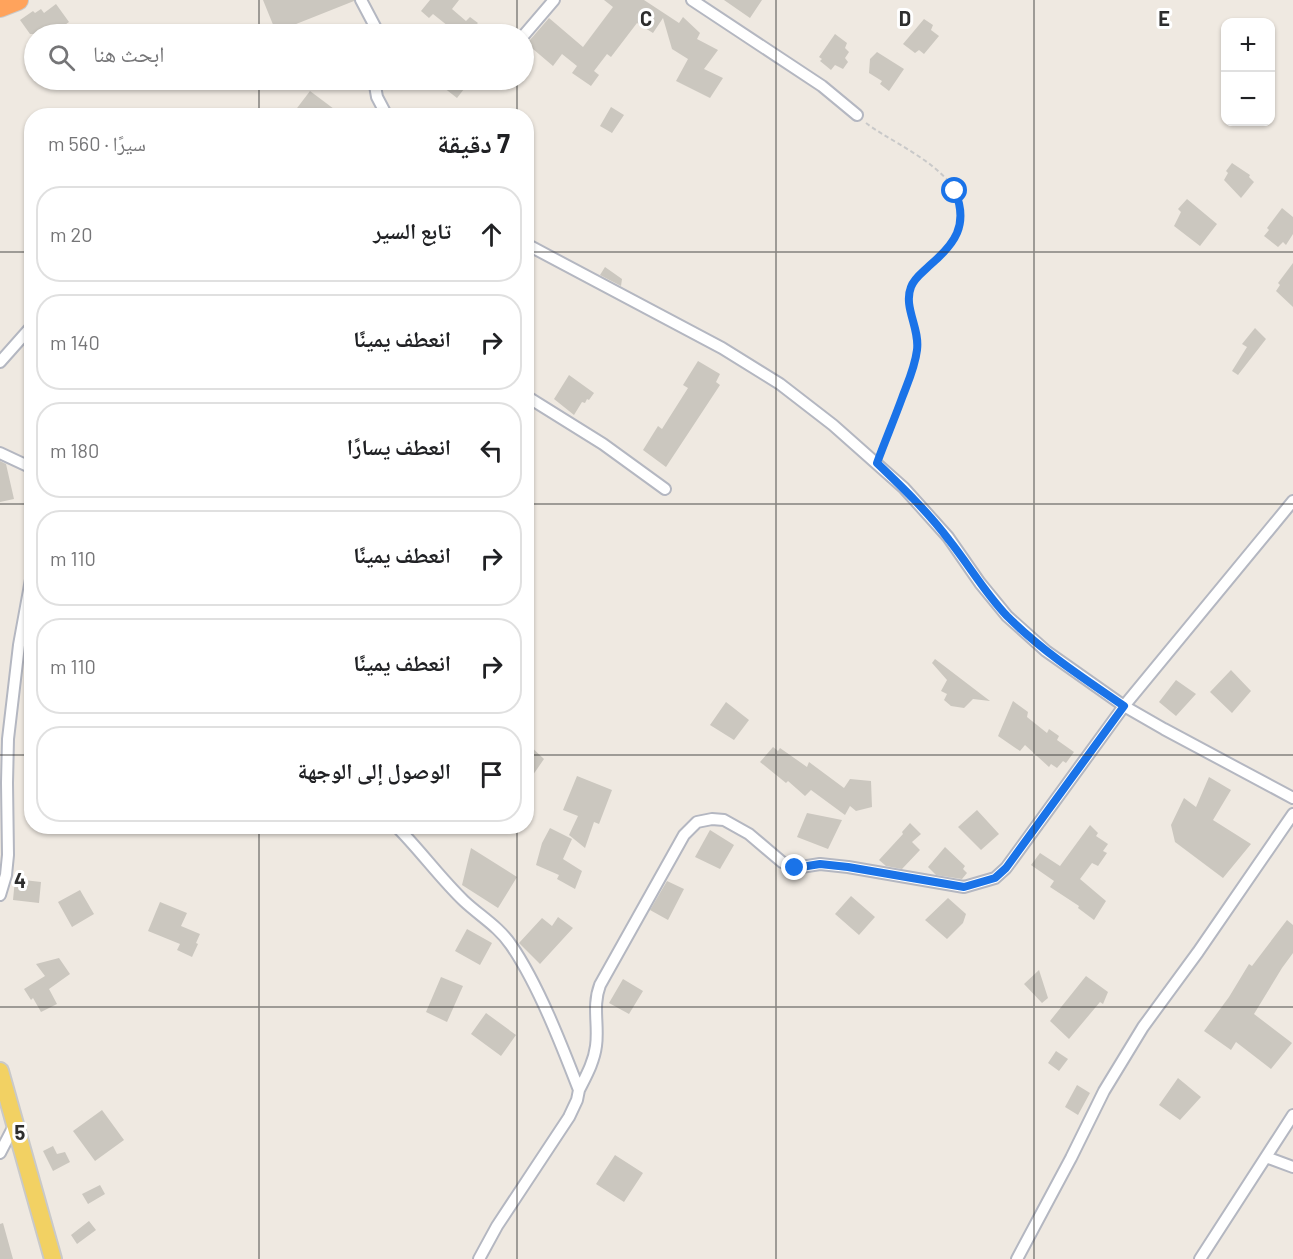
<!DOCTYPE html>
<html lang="ar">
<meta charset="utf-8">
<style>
:root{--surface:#fff;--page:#f2f2f2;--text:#202124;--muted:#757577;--line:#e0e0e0}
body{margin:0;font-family:Barlow,"Noto Naskh Arabic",sans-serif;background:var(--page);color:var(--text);direction:rtl}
.controls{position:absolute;right:18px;top:18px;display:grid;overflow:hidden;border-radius:12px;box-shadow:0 2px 4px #0004}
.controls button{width:54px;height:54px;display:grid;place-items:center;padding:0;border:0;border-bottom:2px solid var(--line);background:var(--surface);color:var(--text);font:30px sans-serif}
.stop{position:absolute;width:18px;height:18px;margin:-14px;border:4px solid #1a73e8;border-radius:50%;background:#fff}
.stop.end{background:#1a73e8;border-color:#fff;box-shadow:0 2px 6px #0008}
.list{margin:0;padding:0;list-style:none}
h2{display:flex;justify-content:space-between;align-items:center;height:78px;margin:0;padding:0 24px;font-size:26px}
h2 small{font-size:20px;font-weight:400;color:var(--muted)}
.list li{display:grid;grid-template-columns:39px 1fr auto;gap:18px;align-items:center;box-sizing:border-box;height:96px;margin:0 12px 12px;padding:0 12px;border:2px solid var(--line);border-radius:24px}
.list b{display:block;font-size:22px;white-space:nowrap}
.list em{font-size:20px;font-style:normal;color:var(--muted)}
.icon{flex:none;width:33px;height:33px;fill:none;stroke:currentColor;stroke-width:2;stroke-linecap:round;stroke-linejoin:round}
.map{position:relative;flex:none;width:1293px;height:1259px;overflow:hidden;direction:ltr}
.search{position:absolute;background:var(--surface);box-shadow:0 2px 4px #0004;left:24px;top:24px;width:510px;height:66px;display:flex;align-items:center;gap:15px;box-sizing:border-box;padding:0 21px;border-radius:33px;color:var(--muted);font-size:22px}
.panel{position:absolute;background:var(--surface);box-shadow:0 2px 4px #0004;left:24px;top:108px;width:510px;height:726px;border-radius:24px;direction:rtl}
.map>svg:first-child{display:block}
.building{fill:#cbc7bf}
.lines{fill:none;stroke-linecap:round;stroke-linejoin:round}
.street-casing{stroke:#b4b7c1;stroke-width:14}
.primary-casing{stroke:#c9c9c9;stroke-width:20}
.highway-casing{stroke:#c9c9c9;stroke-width:22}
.path{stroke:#c9c9c9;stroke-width:2;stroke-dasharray:4.5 3;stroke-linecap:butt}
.street{stroke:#fff;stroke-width:10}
.primary{stroke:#f2d163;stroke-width:16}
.highway{stroke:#ffa35c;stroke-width:20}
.route{stroke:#1a73e8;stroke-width:8}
.grid{fill:none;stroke:#2e2e2e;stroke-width:1.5;stroke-opacity:0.55}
.grid-label{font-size:20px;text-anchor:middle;font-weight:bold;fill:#2e2e2e;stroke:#fff;stroke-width:6;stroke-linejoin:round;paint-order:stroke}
</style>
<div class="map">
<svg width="1293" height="1259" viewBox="0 0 1293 1259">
<rect width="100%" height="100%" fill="#efe9e1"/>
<path class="building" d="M263,0H354V1L276,32Z
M430,0H459L452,9L466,21L470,17L478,23L474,27L483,34H458L433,14L429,18L421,11Z
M604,0H644L679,23L683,17L700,33L697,39L718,50L704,69L723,78L710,98L676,81L688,59L672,49L663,18L653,33L637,23L611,57L607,54L594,71L599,75L591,86L572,73L577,66L562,54L553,66L533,49L524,60V42L530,40L549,18L583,47L613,7Z
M724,0H762L750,18Z
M56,4L69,22L52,34H30L20,20L33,11L35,13L41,9L44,13Z
M924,19L933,25L931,30L939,36L924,54L919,50L915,53L903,44Z
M835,34L847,43L845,48L849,52L845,58L848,62L843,69L835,65L831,70L820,61L822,59L819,57Z
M877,52L904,69L889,91L880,84L882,81L869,73L870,59Z
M434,80H471L457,98Z
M310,91L334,109L329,116H291Z
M611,107L624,115L612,133L600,126Z
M1232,163L1250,175L1249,177L1254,182L1241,198L1224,180L1228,173L1226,171Z
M1187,199L1217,224L1200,246L1174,226L1181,212L1178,209Z
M1282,208L1293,217V234L1286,245L1283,242L1278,247L1264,236L1269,230L1267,228Z
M1293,263V307L1276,291L1280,285L1278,283Z
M605,267L622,279L621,286L600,275Z
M1255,328L1266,339L1238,375L1232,371L1247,347L1242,344Z
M698,361L720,374L716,382L720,385L666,467L643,450L658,426L662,429L688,388L683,385Z
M569,375L594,393L589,400L587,399L585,403L582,402L574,415L554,399Z
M0,461L6,464L14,499L0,502Z
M935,659L990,701L973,699L964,708L951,706L944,700L947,694L941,691L947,680L932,663Z
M1231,670L1251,691L1232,713L1210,692Z
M1176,680L1196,694L1176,716L1159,702Z
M1013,701L1028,712L1027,717L1047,733L1049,729L1059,736L1057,740L1074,752L1066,763L1063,761L1057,768L1051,764L1049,767L1025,745L1020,751L998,736Z
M726,702L749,720L734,740L710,725Z
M526,742L544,759L526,785Z
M773,747L778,751L780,748L807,767L809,762L844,788L850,779L871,781L872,807L856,811L850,806L845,815L811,790L805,796L788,781L786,783L760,762Z
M577,776L612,790L599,824L594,822L585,848L569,835L578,816L563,810Z
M1209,777L1231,790L1213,820L1251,844L1223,878L1175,842L1171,825L1184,798L1196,807Z
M977,810L999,834L981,850L958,827Z
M807,813L842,820L828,849L797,837Z
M910,823L921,834L912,842L920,850L902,869L886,866L879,860L903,834L902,832Z
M1090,825L1098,833L1096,836L1108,844L1103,851L1107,853L1098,866L1092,863L1080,879L1106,901L1094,920L1078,908L1079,906L1050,887L1054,881L1031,865L1040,853L1060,866Z
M550,828L572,839L563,859L582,871L575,889L557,879L559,875L536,865L542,843Z
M710,830L734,845L720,869L695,857Z
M945,847L965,866L963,869L967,873L962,879L936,875L928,867Z
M471,848L517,877L498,908L462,885Z
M15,879L41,882L39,903L13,900Z
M667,881L684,889L668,920L650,910Z
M80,890L94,914L72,927L58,902Z
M851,896L875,917L859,935L835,914Z
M948,898L966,914L963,923L947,939L925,920Z
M160,902L187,913L181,926L200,934L196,943L198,944L192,957L177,950L180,944L148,931Z
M558,917L573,928L540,964L519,943L542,918L552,926Z
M1287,920L1293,925V953L1282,968L1254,1014L1292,1043L1271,1069L1236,1042L1231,1050L1204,1031L1229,997L1249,964L1252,966Z
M467,929L492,943L480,965L455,951Z
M59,958L70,974L49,989L57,1004L41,1012L33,998L31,1000L24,989L45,976L36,964Z
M1039,970L1048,998L1042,1003L1024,984Z
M1086,976L1108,992L1103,1004L1100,1002L1069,1039L1050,1021Z
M441,977L463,986L447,1022L426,1012Z
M623,979L643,991L629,1014L609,1003Z
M486,1013L516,1035L501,1056L471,1034Z
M1056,1051L1068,1059L1059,1071L1048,1063Z
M1178,1078L1201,1097L1180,1120L1159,1105Z
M1077,1085L1090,1093L1078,1115L1065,1107Z
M102,1110L124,1140L95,1161L73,1131Z
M53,1146L57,1154L65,1152L70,1162L53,1171L43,1151Z
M615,1155L643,1173L624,1202L596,1184Z
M100,1185L105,1194L88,1204L82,1194Z
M89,1221L96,1230L77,1244L71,1235Z
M3,1223L13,1259H0V1224Z"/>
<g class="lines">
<g class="street-casing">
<path id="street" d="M361,0L379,34
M692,0L822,86L857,115
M524,35L554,0
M374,80L377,97L387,116
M526,244L722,348L780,384L833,425L904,488L948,537L980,583L1007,616L1046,651L1124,706L1164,729L1293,798
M0,362L32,326
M526,396L603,444L665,489
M0,453L32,468
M396,826C420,850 440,878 464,901C480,916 499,927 511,945C538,984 562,1046 579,1090L577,1100L569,1117L497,1226L479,1259
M0,895L6,875L8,855L7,783L8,739L19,645L32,574
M579,1090C586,1076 594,1062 596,1046C599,1025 592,1006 600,985L684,835L697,822L712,819L724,820L749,834L782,862L795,868L820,864L848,867L964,887L995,878L1006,868L1124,706L1293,501
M0,1153L15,1124
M1266,1157L1293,1167
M1017,1259L1071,1158L1104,1091L1143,1027L1198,952L1293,814
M1200,1259L1293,1115"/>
</g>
<g class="primary-casing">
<path id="primary" d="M0,1071L53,1259"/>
</g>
<g class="highway-casing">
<path id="highway" d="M0,7L18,0"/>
</g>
<path class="path" d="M866,123C900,149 985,179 956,237L912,285L909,296L910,307L918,334L916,360L881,452"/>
<use href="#street" class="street"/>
<use href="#primary" class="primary"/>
<use href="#highway" class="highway"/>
</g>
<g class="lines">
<path class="route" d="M795,868L820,864L848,867L964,887L995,878L1006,868L1124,706C1083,678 1042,651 1007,616C985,593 969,565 949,540C928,512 902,487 877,463C885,441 894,420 902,398C908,382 915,367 917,350C920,328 903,307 911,287C914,278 923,272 929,266C955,244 969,225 955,191"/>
</g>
<path class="grid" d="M259,0V34M517,0V34M776,0V1259M1034,0V1259M259,80V116M517,80V116M0,252H32M526,252H1293M0,504H32M526,504H1293M0,755H32M526,755H1293M259,826V1259M517,826V1259M0,1007H1293"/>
<g class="grid-label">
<text x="646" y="26">C</text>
<text x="905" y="26">D</text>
<text x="1164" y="26">E</text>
<text x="20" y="888">4</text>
<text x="20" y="1140">5</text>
</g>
</svg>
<div class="controls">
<button>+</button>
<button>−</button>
</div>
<div class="stop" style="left:955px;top:191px"></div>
<div class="stop end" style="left:795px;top:868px"></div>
<div class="search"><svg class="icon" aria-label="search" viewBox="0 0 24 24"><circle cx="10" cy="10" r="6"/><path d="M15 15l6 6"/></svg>ابحث هنا</div>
<section class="panel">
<h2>7 دقيقة<small>سيرًا · 560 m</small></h2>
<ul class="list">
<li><svg class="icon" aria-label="ahead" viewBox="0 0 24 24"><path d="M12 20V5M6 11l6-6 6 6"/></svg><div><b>تابع السير</b></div><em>20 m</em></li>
<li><svg class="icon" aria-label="right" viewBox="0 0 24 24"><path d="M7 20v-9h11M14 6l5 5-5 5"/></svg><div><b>انعطف يمينًا</b></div><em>140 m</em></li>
<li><svg class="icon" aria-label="left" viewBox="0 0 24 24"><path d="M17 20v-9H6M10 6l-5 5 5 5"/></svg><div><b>انعطف يسارًا</b></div><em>180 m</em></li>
<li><svg class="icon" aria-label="right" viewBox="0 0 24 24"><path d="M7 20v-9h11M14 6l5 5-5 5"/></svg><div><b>انعطف يمينًا</b></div><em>110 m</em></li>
<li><svg class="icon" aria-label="right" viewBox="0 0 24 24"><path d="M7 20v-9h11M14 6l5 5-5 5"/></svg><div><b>انعطف يمينًا</b></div><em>110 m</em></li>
<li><svg class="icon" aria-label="arrive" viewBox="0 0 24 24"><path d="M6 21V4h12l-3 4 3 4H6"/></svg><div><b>الوصول إلى الوجهة</b></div></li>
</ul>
</section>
</div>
